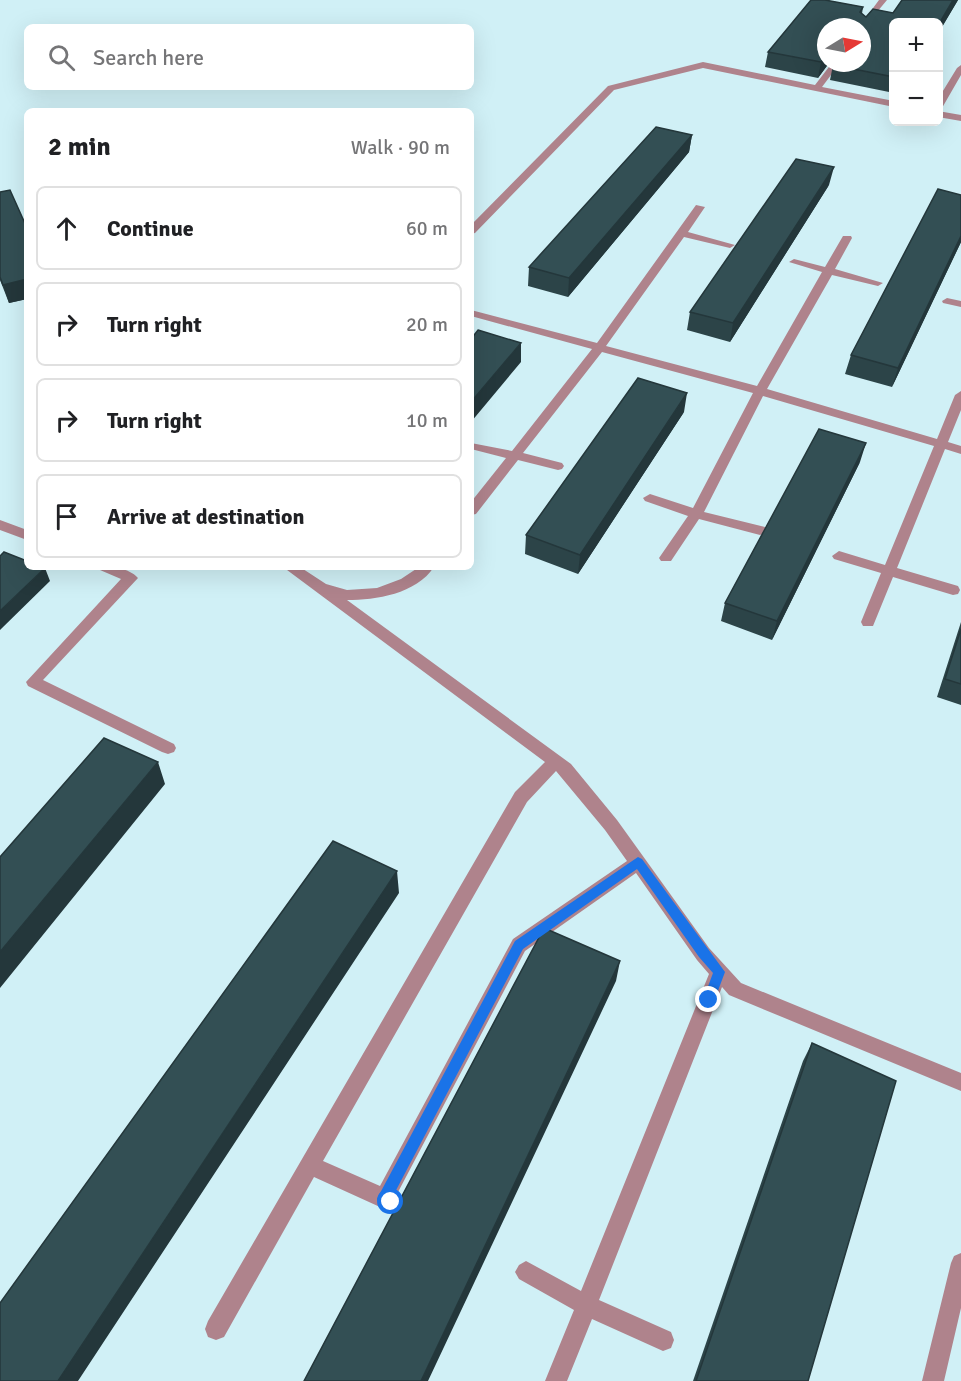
<!DOCTYPE html>
<meta charset="utf-8">
<style>
:root{--surface:#fff;--page:#f2f2f2;--text:#202124;--muted:#757577;--line:#e0e0e0}
body{margin:0;font-family:Signika,sans-serif;background:var(--page);color:var(--text)}
.controls{position:absolute;right:18px;top:18px;display:grid;overflow:hidden;border-radius:9px;box-shadow:0 6px 24px #0002}
.controls button{width:54px;height:54px;display:grid;place-items:center;padding:0;border:0;border-bottom:2px solid var(--line);background:var(--surface);color:var(--text);font:30px sans-serif}
.compass{position:absolute;left:817px;top:18px;width:54px;height:54px;border-radius:50%;background:var(--surface);box-shadow:0 6px 24px #0002;rotate:80deg}
.stop{position:absolute;width:18px;height:18px;margin:-14px;border:4px solid #1a73e8;border-radius:50%;background:#fff}
.stop.end{background:#1a73e8;border-color:#fff;box-shadow:0 2px 6px #0008}
.list{margin:0;padding:0;list-style:none}
h2{display:flex;justify-content:space-between;align-items:center;height:78px;margin:0;padding:0 24px;font-size:26px}
h2 small{font-size:20px;font-weight:400;color:var(--muted)}
.list li{display:grid;grid-template-columns:39px 1fr auto;gap:18px;align-items:center;box-sizing:border-box;height:84px;margin:0 12px 12px;padding:0 12px;border:2px solid var(--line);border-radius:9px}
.list b{display:block;font-size:22px;white-space:nowrap}
.list em{font-size:20px;font-style:normal;color:var(--muted)}
.icon{flex:none;width:33px;height:33px;fill:none;stroke:currentColor;stroke-width:2;stroke-linecap:round;stroke-linejoin:round}
.map{position:relative;flex:none;width:961px;height:1381px;overflow:hidden}
.search{position:absolute;background:var(--surface);box-shadow:0 6px 24px #0002;left:24px;top:24px;width:450px;height:66px;display:flex;align-items:center;gap:15px;box-sizing:border-box;padding:0 21px;border-radius:9px;color:var(--muted);font-size:22px}
.panel{position:absolute;background:var(--surface);box-shadow:0 6px 24px #0002;left:24px;top:108px;width:450px;height:462px;border-radius:9px}
.map>svg:first-child{display:block}
.lines{fill:none;stroke-linecap:round;stroke-linejoin:round}
.minor{fill:#af838c;fill-rule:evenodd}
.wall{fill:#2c4448}
.shaded-wall{fill:#24373b}
.building{fill:#334f54;stroke:#24373b;stroke-width:1.5}
.route{fill:#1a73e8}
</style>
<div class="map">
<svg width="961" height="1381" viewBox="0 0 961 1381">
<rect width="100%" height="100%" fill="#d0f0f6"/>
<g class="lines">
<path class="minor" d="M879,0H887L862,30V27H859Z
M703,62L815,85L832,63H840L822,87L894,101V107L703,68L614,90L475,233L471,234V225L608,86Z
M961,65V75L942,108L938,111V99L957,68Z
M938,111L961,115V121L938,117Z
M696,205L705,207L688,232L735,245L730,248L684,237L606,346L757,386L822,272L789,262L794,259L825,267L843,236H851L852,238L835,269L883,283L878,286L832,275L767,389L937,439L955,395L961,391V410L948,442L961,446V454L945,449L897,568L958,586L960,590L958,594L953,595L893,577L873,626H863L861,622L881,573L834,559L832,556L839,551L885,565L934,446L763,396L704,512L765,527L767,530L765,533L760,535L699,519L671,561H661L659,558L688,516L645,501L643,498L650,494L693,508L753,393L602,352L523,453L562,463L564,466L562,469L558,470L518,460L476,514L471,515V502L506,458L471,449V443L512,451L592,349L471,316V310L597,343Z
M947,298L961,301V307L943,303L942,301Z
M0,520L27,530V540L0,530Z
M98,567C112,567 128,567 138,578L43,680L174,744L176,748L174,752L168,754L162,752L28,686L26,682L121,579L100,570Z
M283,567H300L326,584L347,590L377,588L401,579L419,567H434C416,594 376,600 347,600L571,764L617,820L709,948L741,983L961,1073V1091L729,995L722,987L599,1300L671,1332L674,1340L671,1348L663,1351L592,1319L567,1381H545L574,1310L519,1279L515,1272L519,1265L526,1261L581,1291L709,974L697,960L636,873L525,951L397,1194L401,1202L398,1209L391,1212L314,1177L224,1337L216,1340L208,1337L205,1329L208,1321L515,792L545,762ZM556,771L605,830L627,861L513,939L380,1186L323,1161L527,802Z
M961,1253V1308L944,1381H922L951,1263L954,1256Z"/>
</g>
<path class="wall" d="M811,0H825L863,7L862,14L866,17L873,9L893,13L902,0H958L939,32V22H894V93L830,80L833,65L834,63H862V27H826V63H829L818,78L765,67L768,52Z
M692,135L689,152L568,297L528,286L529,267Z
M829,185L730,342L687,330L690,312Z
M0,192L27,228V299L9,303L0,280Z
M961,195V242L892,387L845,374L851,355Z
M684,412L578,574L525,554L526,535Z
M860,462L772,640L721,621L725,603Z
M961,622V705L937,697Z
M812,1043L808,1381H693L803,1061Z"/>
<path class="shaded-wall" d="M953,0H958L939,32V24Z
M826,56V63H829L818,78L821,62Z
M692,135L689,152L568,297L569,278Z
M834,167L829,185L730,342L733,323Z
M961,236V242L892,387L898,368Z
M27,279V299L9,303L3,285Z
M521,343V362L471,422V402Z
M687,393L684,412L578,574L580,555Z
M866,443L860,462L772,640L777,621Z
M45,568L50,581L0,630V611Z
M158,762L165,784L0,988V952Z
M397,871L399,893L78,1381H58Z
M620,961L616,981L428,1381H421Z"/>
<path class="building" d="M811,0H825L863,7L860,12L866,17L873,9L893,13L902,0H953L939,24V22H894V77L833,65L834,63H862V27H826V56L821,62L768,52Z
M656,127L692,135L569,278L529,267Z
M796,159L834,167L733,323L690,312Z
M938,189L961,195V236L898,368L851,355Z
M10,190L27,228V279L3,285L0,277V192Z
M478,330L521,343L471,402V339Z
M638,378L687,393L580,555L526,535Z
M819,429L866,443L777,621L725,603Z
M4,552L27,561V567L45,568L0,611V556Z
M961,629V684L945,679Z
M104,738L158,762L0,952V857Z
M333,841L397,871L58,1381H0V1303Z
M544,928L620,961L421,1381H304Z
M812,1043L896,1081L808,1381H696Z"/>
<path class="route" d="M638,857L642,859L725,972L713,1004H704L703,1000L713,973L699,957L637,869L523,949L393,1196L397,1202L395,1206L391,1208L379,1204L377,1199L379,1195L515,941Z"/>
</svg>
<div class="controls">
<button>+</button>
<button>−</button>
</div>
<svg class="compass" viewBox="-18 -18 36 36"><path d="M0-13l5 13h-10z" fill="#e53935"/><path d="M0 13l5-13h-10z" fill="#757577"/></svg>
<div class="stop" style="left:391px;top:1202px"></div>
<div class="stop end" style="left:709px;top:1000px"></div>
<div class="search"><svg class="icon" aria-label="search" viewBox="0 0 24 24"><circle cx="10" cy="10" r="6"/><path d="M15 15l6 6"/></svg>Search here</div>
<section class="panel">
<h2>2 min<small>Walk · 90 m</small></h2>
<ul class="list">
<li><svg class="icon" aria-label="ahead" viewBox="0 0 24 24"><path d="M12 20V5M6 11l6-6 6 6"/></svg><div><b>Continue</b></div><em>60 m</em></li>
<li><svg class="icon" aria-label="right" viewBox="0 0 24 24"><path d="M7 20v-9h11M14 6l5 5-5 5"/></svg><div><b>Turn right</b></div><em>20 m</em></li>
<li><svg class="icon" aria-label="right" viewBox="0 0 24 24"><path d="M7 20v-9h11M14 6l5 5-5 5"/></svg><div><b>Turn right</b></div><em>10 m</em></li>
<li><svg class="icon" aria-label="arrive" viewBox="0 0 24 24"><path d="M6 21V4h12l-3 4 3 4H6"/></svg><div><b>Arrive at destination</b></div></li>
</ul>
</section>
</div>
